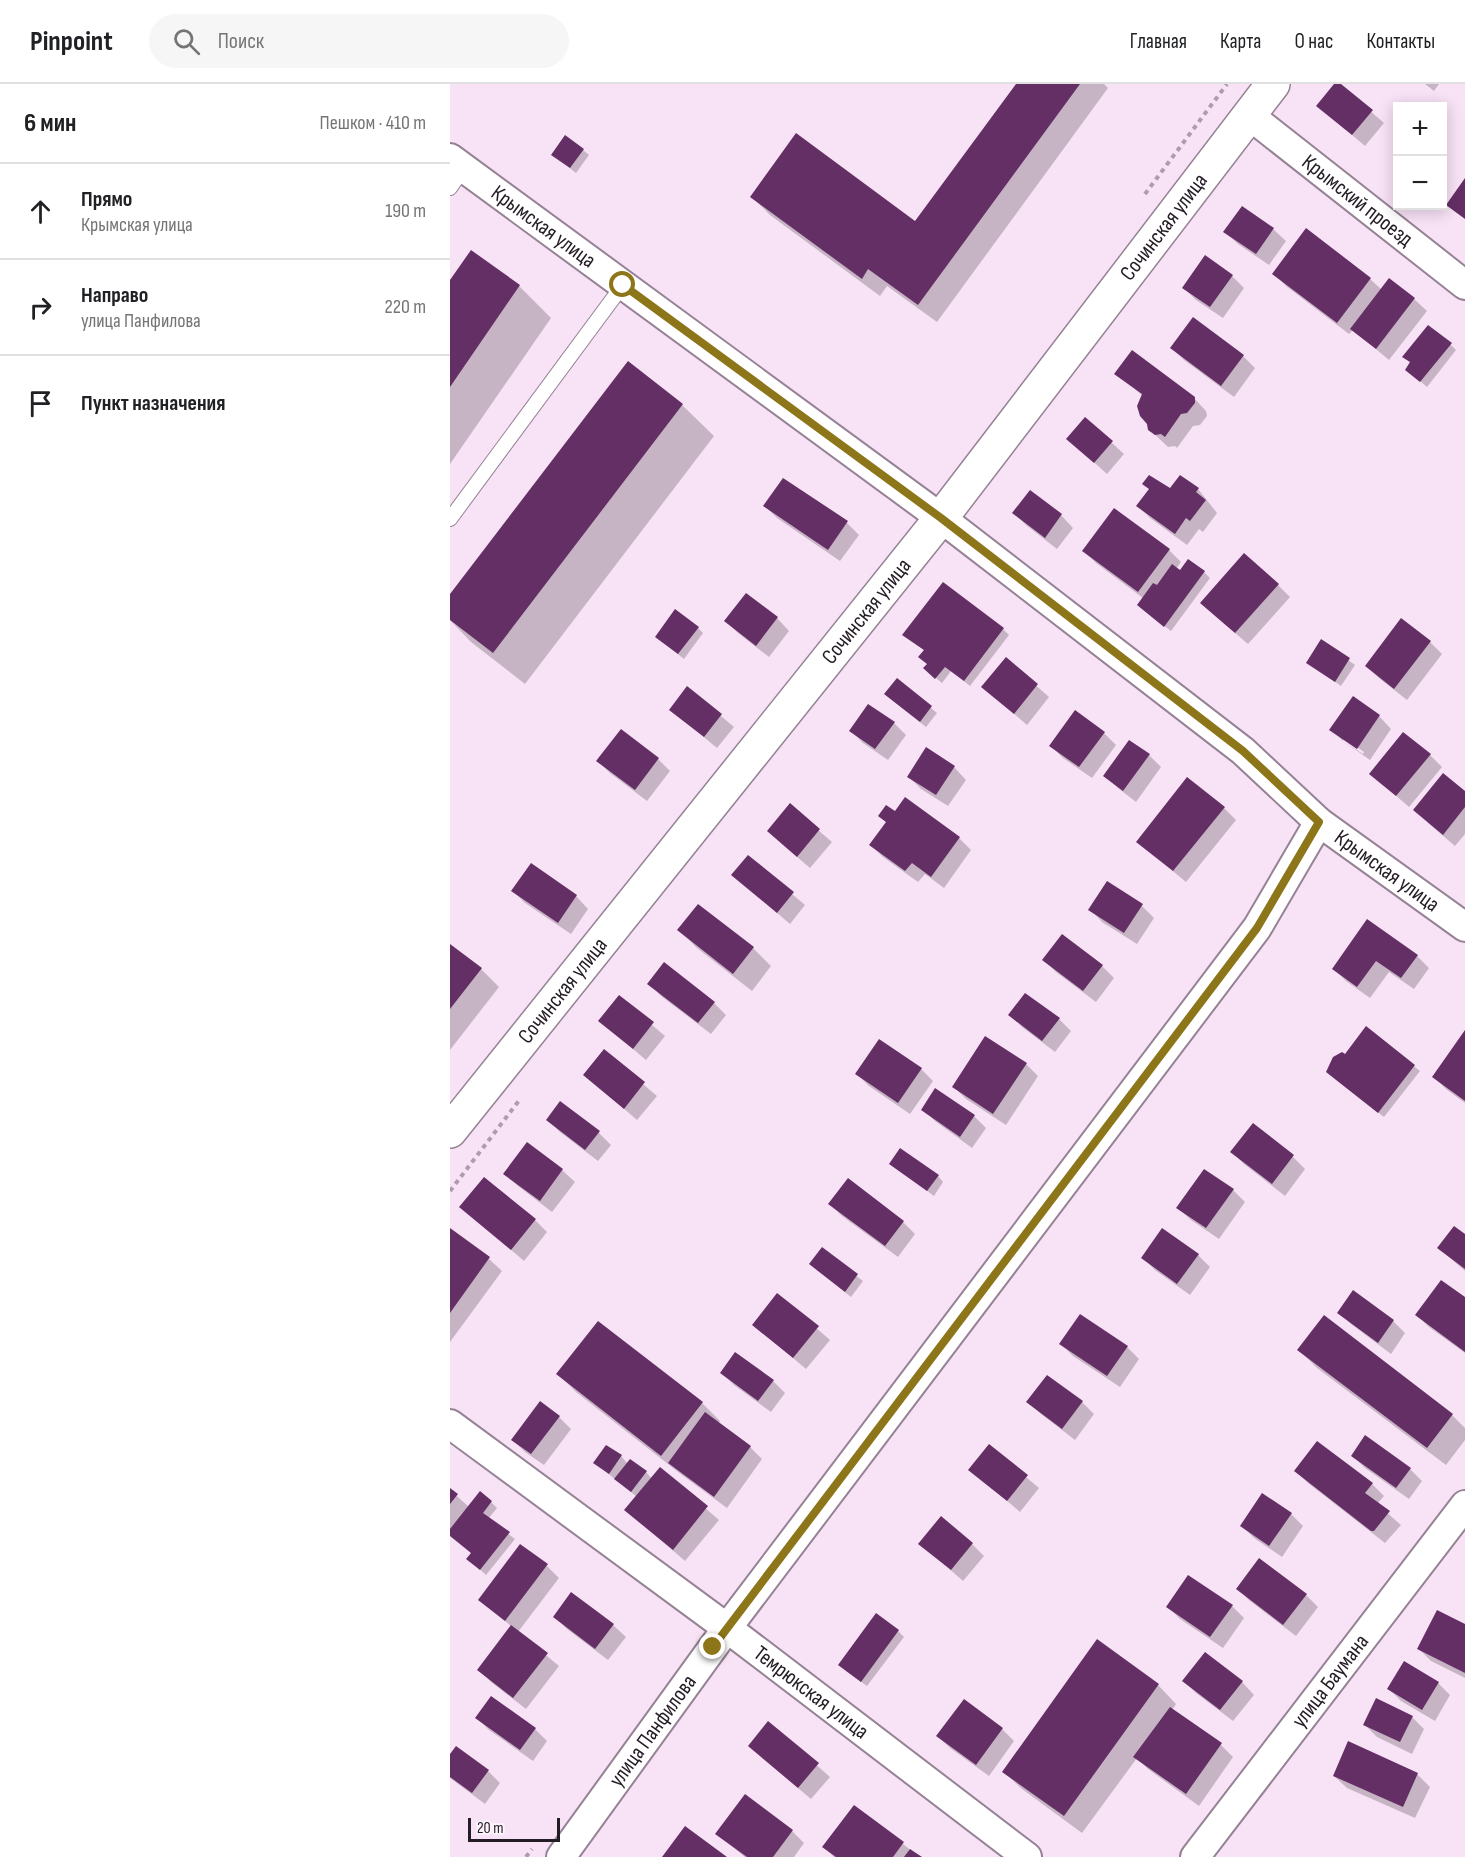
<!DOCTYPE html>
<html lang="ru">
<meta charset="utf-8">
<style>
:root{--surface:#fff;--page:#f6f6f6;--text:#202124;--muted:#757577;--line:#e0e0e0}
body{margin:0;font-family:"Sofia Sans Condensed",sans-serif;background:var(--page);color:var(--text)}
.controls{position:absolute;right:18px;top:18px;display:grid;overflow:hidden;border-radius:0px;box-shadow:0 3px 15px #0003}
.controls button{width:54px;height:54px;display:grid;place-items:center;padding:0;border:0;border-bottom:2px solid var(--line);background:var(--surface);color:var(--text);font:30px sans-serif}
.scale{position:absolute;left:18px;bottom:15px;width:92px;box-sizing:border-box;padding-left:6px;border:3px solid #241c24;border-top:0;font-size:16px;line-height:21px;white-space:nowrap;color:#241c24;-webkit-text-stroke:4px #fdf4fc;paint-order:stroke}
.stop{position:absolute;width:18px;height:18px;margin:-14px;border:4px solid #8d7519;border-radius:50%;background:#fff}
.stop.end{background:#8d7519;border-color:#fff;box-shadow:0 2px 6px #0008}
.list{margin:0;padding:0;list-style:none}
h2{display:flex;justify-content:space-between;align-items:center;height:78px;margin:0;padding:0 24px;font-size:26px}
h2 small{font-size:20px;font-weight:400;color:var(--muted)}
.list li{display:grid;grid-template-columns:39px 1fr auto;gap:18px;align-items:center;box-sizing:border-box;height:96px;padding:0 24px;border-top:2px solid var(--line)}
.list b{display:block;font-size:22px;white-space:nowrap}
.list p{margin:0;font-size:20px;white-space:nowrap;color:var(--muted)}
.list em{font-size:20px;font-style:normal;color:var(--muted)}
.icon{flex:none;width:33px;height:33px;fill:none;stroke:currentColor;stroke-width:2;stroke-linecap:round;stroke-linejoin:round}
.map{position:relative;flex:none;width:1015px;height:1773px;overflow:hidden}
header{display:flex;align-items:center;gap:36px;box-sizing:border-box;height:84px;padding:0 30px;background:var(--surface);border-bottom:2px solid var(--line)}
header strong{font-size:28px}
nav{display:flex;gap:33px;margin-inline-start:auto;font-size:21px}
.search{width:420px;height:54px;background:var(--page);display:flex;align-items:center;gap:15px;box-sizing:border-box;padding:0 21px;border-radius:33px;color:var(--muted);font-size:22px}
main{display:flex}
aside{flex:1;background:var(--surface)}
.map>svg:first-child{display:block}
.shadow{fill:#0003;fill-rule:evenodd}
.building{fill:#642f64}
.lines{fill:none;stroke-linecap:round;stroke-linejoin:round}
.service-casing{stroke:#958294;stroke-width:16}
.minor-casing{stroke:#958294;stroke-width:32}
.tertiary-casing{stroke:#958294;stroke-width:36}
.path{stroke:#ad9cac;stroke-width:4;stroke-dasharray:4.5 4.5;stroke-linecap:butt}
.service{stroke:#fff;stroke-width:14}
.minor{stroke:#fff;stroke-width:28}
.tertiary{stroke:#fff;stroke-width:33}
.route{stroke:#8d7519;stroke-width:8}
.labels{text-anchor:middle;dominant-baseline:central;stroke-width:6;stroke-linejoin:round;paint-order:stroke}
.street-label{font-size:22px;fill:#241c24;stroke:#fdf4fc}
</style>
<header>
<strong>Pinpoint</strong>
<div class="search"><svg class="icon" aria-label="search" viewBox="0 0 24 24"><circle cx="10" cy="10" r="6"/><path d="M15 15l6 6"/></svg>Поиск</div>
<nav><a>Главная</a><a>Карта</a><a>О нас</a><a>Контакты</a></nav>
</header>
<main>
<aside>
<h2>6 мин<small>Пешком · 410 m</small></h2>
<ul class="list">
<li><svg class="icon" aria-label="ahead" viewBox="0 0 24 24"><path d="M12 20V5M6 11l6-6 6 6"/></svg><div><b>Прямо</b><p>Крымская улица</p></div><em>190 m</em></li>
<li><svg class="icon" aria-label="right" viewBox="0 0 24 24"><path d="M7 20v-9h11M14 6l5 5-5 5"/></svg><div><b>Направо</b><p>улица Панфилова</p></div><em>220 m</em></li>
<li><svg class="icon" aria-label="arrive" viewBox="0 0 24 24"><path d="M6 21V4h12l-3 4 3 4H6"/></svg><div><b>Пункт назначения</b></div></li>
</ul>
</aside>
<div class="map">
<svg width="1015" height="1773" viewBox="0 0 1015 1773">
<rect width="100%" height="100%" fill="#f8e2f6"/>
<path class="shadow" d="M568,0H654L658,4L487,238L437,202L430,212L320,131L302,113L466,139Z
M886,0H889L934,39L915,62L868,22Z
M975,0H989L984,7Z
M133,66L139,71L126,89L103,71Z
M792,124L823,145L836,157L819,181L788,160L775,148Z
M21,168L69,202L101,234L0,380V198Z
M756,173L782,192L794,204L773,234L746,216L734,204Z
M824,189L920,195L932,206L964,215L977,227L939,276L903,246L899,250L836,202Z
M1001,261L1006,266L977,303L957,286L961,279L954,273Z
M722,264L793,272L805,284L784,313L734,276Z
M666,289L744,314L756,327L757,332L750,341L743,342L727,364L725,362L718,363L699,345L693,312Z
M232,321L264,352L75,600L21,558L0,536V512Z
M636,335L674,370L657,390L618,355Z
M748,405L767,429L753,448L749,445L737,461L700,434L688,422L720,406Z
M580,408L611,431L623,444L607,465L576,441L564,429Z
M315,422L397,439L409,451L390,477L327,434Z
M664,426L719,466L731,478L726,485L730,489L754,488L760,494L721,547L694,526L693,514L646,479L634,467Z
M828,501L840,513L798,560L764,531Z
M297,511L327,534L339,547L319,573L288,549L276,537Z
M248,544L253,549L234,575L206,553Z
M553,545L559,551L520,602L501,587L492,599L481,590L475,567L460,556Z
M872,557L905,581L891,602L858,579Z
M980,558L992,570L957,616L929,594L917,582Z
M556,575L599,613L577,641L533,603Z
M447,596L487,629L476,643L442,616Z
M238,604L284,643L267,664L221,626Z
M929,632L941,645L920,676L893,657L881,645ZM893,653L914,668L913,670L893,657Z
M444,639L456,651L438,676L413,659L401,647Z
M654,649L666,661L642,694L613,674L601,662Z
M477,665L504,683L516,696L498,722L471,705L459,693Z
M699,671L711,683L686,718L668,704L655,692Z
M980,671L992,683L959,723L921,690Z
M208,675L220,687L197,717L160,689L148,677Z
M1015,709V750L1005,762L977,738Z
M455,715L509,754L521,766L494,804L475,790L468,798L433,773L421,761L437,739L430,732L445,729Z
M340,722L382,758L360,784L331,759Z
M774,724L786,736L736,798L688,758Z
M298,773L355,821L340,840L283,791Z
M81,781L126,812L138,825L121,850L75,819L63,807Z
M692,822L704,834L687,860L652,838L640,825Z
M917,837L967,872L979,884L964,905L939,888L920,914L896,897L884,885Z
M229,846L303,864L321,882L302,907L247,864Z
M0,862L31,885L49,903L0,966Z
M594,876L652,882L664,894L646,918L606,888Z
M199,899L264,919L276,931L261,950L211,912Z
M169,913L215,952L196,976L150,937Z
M560,931L609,935L621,947L605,968L572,943Z
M916,944L970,987L934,1033L884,994L895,972Z
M1015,948V1019L996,1005L984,993Z
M154,967L207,1012L187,1036L135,991Z
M576,980L588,992L556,1041L516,1015L504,1003Z
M471,985L483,997L460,1030L419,1002L407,990Z
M472,1025L524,1032L536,1044L522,1064L485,1037Z
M98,1036L149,1049L161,1061L148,1077L110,1048Z
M803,1041L843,1073L855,1085L835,1112L794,1080L782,1068Z
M78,1060L112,1086L125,1098L102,1128L68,1102L55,1090Z
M441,1080L488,1092L493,1098L484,1112Z
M783,1106L795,1118L769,1155L741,1136L728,1124Z
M380,1120L453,1138L465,1150L448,1173L392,1132Z
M11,1123L85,1136L97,1148L74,1177Z
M0,1146L39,1175L52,1187L0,1258Z
M1015,1152V1187L989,1164Z
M372,1165L413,1197L401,1213L367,1186Z
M748,1171L760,1183L740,1211L705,1186L693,1174Z
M903,1208L943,1237L955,1249L941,1270L901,1240L889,1228Z
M328,1211L380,1256L356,1285L304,1241Z
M1015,1215V1269L979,1243L967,1231Z
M874,1233L1002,1331L1015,1344V1356L996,1381L867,1284L849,1266Z
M148,1239L252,1319L270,1337L268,1340L300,1363L312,1375L277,1424L232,1391L126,1308L108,1290Z
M611,1260L677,1263L689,1275L670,1303L623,1272Z
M272,1289L323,1297L335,1309L321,1328L284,1301Z
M578,1318H632L644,1330L625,1356L591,1330Z
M109,1333L121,1345L94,1381L75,1368L63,1356Z
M539,1362L589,1404L570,1428L520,1385Z
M171,1372L178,1380L196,1388L202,1395L210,1385L269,1436L235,1477L176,1426L187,1413L145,1379Z
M903,1372L960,1385L972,1397L959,1415L915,1384Z
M846,1387L922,1400L934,1412L927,1420L951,1441L935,1459L858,1399Z
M0,1406L19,1423L41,1418L47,1424L38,1435L65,1455L36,1491L24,1480L23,1469L0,1451Z
M841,1430L853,1442L832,1473L804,1454L792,1442Z
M470,1459L522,1460L534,1472L513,1497Z
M97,1482L109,1494L68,1548L109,1582L76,1625L41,1598L29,1585L62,1543L30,1516Z
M788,1505L856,1511L868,1523L846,1552L800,1517Z
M122,1510L163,1541L176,1553L158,1576L117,1545L105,1533Z
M782,1522L794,1534L773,1564L730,1535L718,1523Z
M1015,1541V1594L981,1577L969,1565Z
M448,1547L454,1553L417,1602L396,1587Z
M647,1558L708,1601L726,1620L722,1626L771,1661L783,1673L749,1722L698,1685L687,1674L632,1749L572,1705L553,1687Z
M734,1597L792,1598L804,1611L783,1637L746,1609Z
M988,1599L1000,1611L985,1637L951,1617L939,1605Z
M514,1617L552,1645L564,1657L539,1692L500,1664L488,1652Z
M962,1633L974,1645L962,1670L927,1653L915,1641Z
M27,1634L85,1645L97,1657L83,1677L39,1646Z
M319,1639L380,1693L361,1715L312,1674Z
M899,1659L967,1690L980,1703L965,1734L897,1704L884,1692Z
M0,1672L38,1687L50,1699L35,1720L0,1694Z
M405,1723L453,1760L469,1773H384L374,1763Z
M342,1747L354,1759L344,1773H295L267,1750Z"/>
<path class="building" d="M566,0H630L468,221L418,185L412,195L300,113L346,49L465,137Z
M884,0H891L923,26L902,51L866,22Z
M115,51L134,65L120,84L101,71Z
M1015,94V135L996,121Z
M792,122L824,144L806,170L773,148Z
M856,144L921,194L887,239L822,190Z
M21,166L70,201L0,303V196Z
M755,171L783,191L760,223L732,204Z
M939,194L965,214L926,265L900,245Z
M743,233L794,271L771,302L720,264Z
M978,241L1002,259L970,298L955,286L960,278L952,273Z
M682,266L745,313V319L737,329L731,330L715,353L711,350L705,351L698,346L697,340L690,332L687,322L692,310L664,290Z
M178,277L233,320L43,569L0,536V510Z
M635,333L663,357L644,379L616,355Z
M699,391L720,404L730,391L749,404L746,408L756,416L740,437L736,434L725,450L686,422L699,405L692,400Z
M333,394L398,437L378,466L313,422Z
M580,406L612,430L595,454L562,429Z
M664,424L720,465L688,508L632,467Z
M794,469L829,500L785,549L750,519Z
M738,475L755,487L714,543L687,521L703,499L707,501L722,480L730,486Z
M493,498L554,544L514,597L495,583L485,595L473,584L477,580L468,573L474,566L452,551Z
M296,509L328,533L306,562L274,537Z
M225,525L249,543L228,570L205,553Z
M951,534L981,557L944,605L915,582Z
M871,555L900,574L885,598L856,579Z
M556,573L588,600L564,630L531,603Z
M447,594L482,622L470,638L434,610Z
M237,602L272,630L254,653L219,626Z
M903,612L930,631L907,665L879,646Z
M418,620L445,638L425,665L399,647Z
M625,626L655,648L629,683L599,662Z
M171,645L209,674L185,706L146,677Z
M953,648L981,670L946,712L919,690Z
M679,656L700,670L673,707L653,692Z
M476,663L505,682L486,711L457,693Z
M993,689L1015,707V723L993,751L963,726Z
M737,693L775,723L723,787L686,758Z
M455,713L510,753L481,793L462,779L455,787L419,761L436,738L428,732L436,721L445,727Z
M340,719L370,745L347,773L317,747Z
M298,771L344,808L327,829L281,791Z
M81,779L127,811L108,839L61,807Z
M657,797L693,820L674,849L638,826Z
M248,820L304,863L283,890L227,846Z
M917,835L968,871L951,894L926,877L907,903L882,885Z
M612,850L653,881L633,907L592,876Z
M0,860L32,884L0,925Z
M214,878L265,918L248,939L197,900Z
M575,909L610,934L592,957L558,931Z
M169,911L204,938L183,965L148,937Z
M916,942L965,981L928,1029L876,988L883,973L892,968L895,970Z
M1015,946V1017L982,993Z
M535,952L577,979L543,1030L502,1003Z
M429,955L472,984L448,1019L405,990Z
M154,965L195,998L174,1025L133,991Z
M485,1004L525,1031L510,1053L471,1026Z
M110,1017L150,1047L135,1066L96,1036Z
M803,1039L844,1071L822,1100L780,1068Z
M77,1058L113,1085L90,1117L53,1090Z
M450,1064L489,1091L477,1107L439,1080Z
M754,1085L784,1105L756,1144L726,1124Z
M34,1093L86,1135L61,1166L9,1123Z
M398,1094L454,1137L435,1162L378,1120Z
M1004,1142L1015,1150V1185L987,1164Z
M0,1144L40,1173L0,1229Z
M712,1144L749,1170L727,1200L691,1174Z
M372,1163L408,1190L395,1208L359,1180Z
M991,1196L1015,1213V1268L965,1231Z
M903,1206L944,1236L928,1259L887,1229Z
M327,1209L369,1242L343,1274L302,1241Z
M630,1230L678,1262L657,1292L609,1260Z
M874,1231L1003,1330L977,1364L847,1266Z
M148,1237L253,1318L211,1372L106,1290Z
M285,1268L324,1296L308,1317L270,1289Z
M597,1291L633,1317L612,1345L576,1318Z
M90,1317L110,1332L81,1370L61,1356Z
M255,1328L301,1362L264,1413L218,1379Z
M915,1351L961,1384L946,1404L901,1372Z
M867,1357L923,1399L915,1409L940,1427L924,1447H921L844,1387Z
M539,1360L578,1391L557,1417L518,1386Z
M156,1361L172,1371L159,1390L143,1379Z
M180,1375L197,1387L181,1408L164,1395Z
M210,1383L258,1422L223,1466L174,1426Z
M0,1404L8,1410L0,1420Z
M30,1407L42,1417L33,1429L60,1448L30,1486L16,1475L21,1469L0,1452V1445Z
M812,1409L842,1429L819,1462L790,1442Z
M491,1432L523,1459L501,1486L468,1460Z
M70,1460L98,1480L55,1537L28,1516Z
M809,1474L857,1510L833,1541L786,1505Z
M738,1491L783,1521L760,1553L716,1523Z
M121,1508L164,1540L145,1565L103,1533Z
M987,1526L1015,1540V1589L967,1565Z
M426,1529L449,1546L411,1598L388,1581Z
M61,1541L98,1569L63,1614L27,1586Z
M647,1555L709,1600L614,1732L552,1688Z
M755,1568L793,1597L770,1626L732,1597Z
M954,1577L989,1598L972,1626L937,1605Z
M41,1612L86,1644L70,1666L25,1634Z
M926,1614L963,1632L950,1658L913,1641Z
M514,1615L553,1644L526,1681L486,1652Z
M720,1623L772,1659L736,1710L683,1673Z
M318,1637L369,1679L348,1704L298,1662Z
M898,1657L968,1689L953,1723L883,1692Z
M6,1662L39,1686L22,1709L0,1693V1670Z
M295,1710L343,1746L323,1773H297L265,1750Z
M404,1721L454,1758L443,1773H386L372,1763Z
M235,1742L277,1773H212Z
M460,1765L472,1773H454Z"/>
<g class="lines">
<g class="service-casing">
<path id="service" d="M0,104L14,84
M0,435L173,201"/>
</g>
<g class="minor-casing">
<g id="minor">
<path id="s1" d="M799,31L1015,201"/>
<path id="s2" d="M0,74L491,434L793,667L869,738L1015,843"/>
<path id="s3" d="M0,1340L277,1544L577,1773"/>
<path id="s4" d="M111,1773L277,1544L807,844L869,738"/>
<path id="s5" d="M745,1773L1015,1421"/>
</g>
</g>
<g class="tertiary-casing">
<g id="tertiary">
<path id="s6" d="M0,1047L491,434L823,0"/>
</g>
</g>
<path class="path" d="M695,110L777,0
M0,1107L71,1014
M76,1773L82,1765"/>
<use href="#service" class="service"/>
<use href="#minor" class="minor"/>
<use href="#tertiary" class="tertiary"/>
</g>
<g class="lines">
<path class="route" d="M173,201L491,434L793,667L869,738L807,844L263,1563"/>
</g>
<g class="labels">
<g class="street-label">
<text stroke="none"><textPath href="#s1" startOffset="138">Крымский проезд</textPath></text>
<text stroke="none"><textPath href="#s2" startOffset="116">Крымская улица</textPath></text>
<text stroke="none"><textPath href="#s6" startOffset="1152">Сочинская улица</textPath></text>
<text stroke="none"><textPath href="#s6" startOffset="666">Сочинская улица</textPath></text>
<text stroke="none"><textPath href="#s2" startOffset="1178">Крымская улица</textPath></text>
<text stroke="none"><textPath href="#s6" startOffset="180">Сочинская улица</textPath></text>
<text stroke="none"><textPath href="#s5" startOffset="222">улица Баумана</textPath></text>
<text stroke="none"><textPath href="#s3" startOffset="450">Темрюкская улица</textPath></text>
<text stroke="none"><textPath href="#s4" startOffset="156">улица Панфилова</textPath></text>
</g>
</g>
</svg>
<div class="controls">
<button>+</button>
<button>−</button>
</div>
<div class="scale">20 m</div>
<div class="stop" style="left:173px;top:201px"></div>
<div class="stop end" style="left:263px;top:1563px"></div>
</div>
</main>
